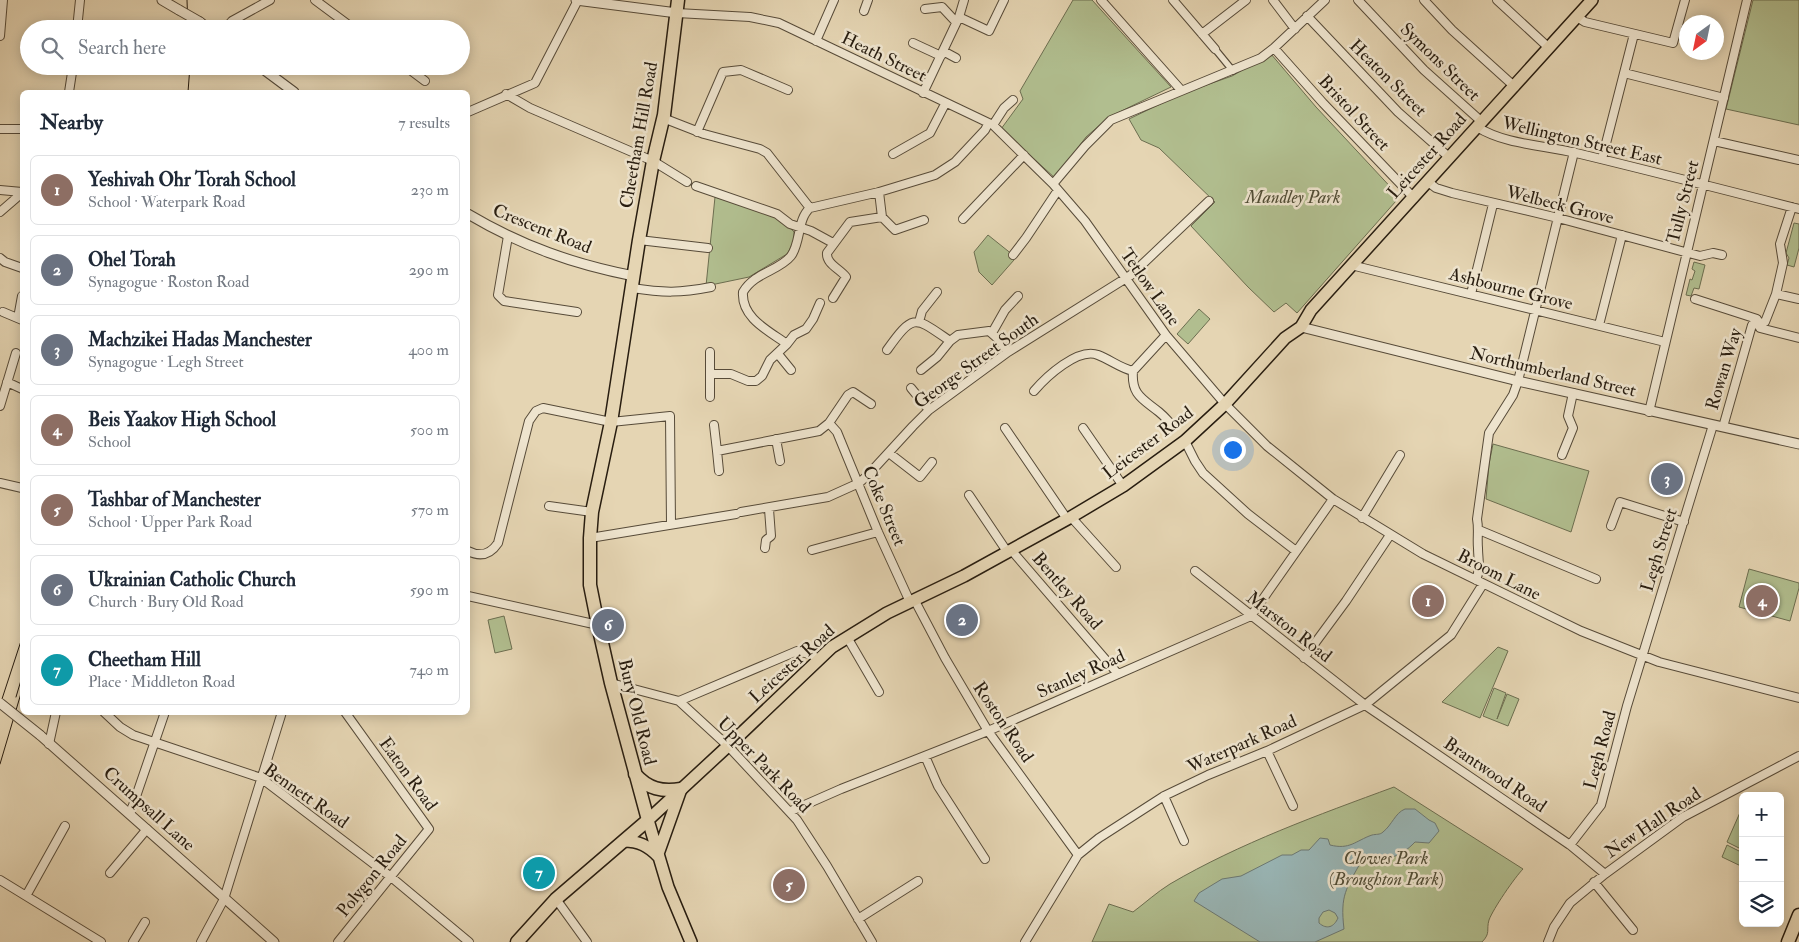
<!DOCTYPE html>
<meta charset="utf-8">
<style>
:root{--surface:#fff;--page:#f6f6f7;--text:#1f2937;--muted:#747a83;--line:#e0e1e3;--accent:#8f2418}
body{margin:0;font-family:"IM FELL Double Pica",serif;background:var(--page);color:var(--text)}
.controls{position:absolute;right:15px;bottom:15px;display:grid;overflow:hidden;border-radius:8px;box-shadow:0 2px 12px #0003}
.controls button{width:45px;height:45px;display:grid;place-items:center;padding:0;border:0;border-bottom:1px solid var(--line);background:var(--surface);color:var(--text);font:25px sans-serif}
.compass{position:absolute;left:1679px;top:15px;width:45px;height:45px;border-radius:50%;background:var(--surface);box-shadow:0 2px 12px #0003;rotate:213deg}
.you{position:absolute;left:1232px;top:449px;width:18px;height:18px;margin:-12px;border:4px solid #fff;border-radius:50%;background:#1a73e8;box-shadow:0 0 0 8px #1a73e833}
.badge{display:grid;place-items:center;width:32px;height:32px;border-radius:50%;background:var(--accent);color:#fff;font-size:16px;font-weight:700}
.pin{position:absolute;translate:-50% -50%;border:2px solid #fff;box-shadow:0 1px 5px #0006}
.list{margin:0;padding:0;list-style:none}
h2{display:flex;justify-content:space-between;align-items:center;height:65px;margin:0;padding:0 20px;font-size:21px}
h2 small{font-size:16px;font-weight:400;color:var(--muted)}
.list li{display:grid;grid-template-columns:32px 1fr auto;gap:15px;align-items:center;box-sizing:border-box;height:70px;margin:0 10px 10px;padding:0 10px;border:1px solid var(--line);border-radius:8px}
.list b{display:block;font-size:19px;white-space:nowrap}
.list p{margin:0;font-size:16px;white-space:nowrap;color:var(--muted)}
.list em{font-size:16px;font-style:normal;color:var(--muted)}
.icon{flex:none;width:28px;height:28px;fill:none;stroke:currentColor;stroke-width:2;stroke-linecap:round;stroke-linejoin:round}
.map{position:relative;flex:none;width:1799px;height:942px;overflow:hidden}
.search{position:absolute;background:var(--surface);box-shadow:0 2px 12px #0003;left:20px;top:20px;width:450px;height:55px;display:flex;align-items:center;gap:12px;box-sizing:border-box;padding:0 18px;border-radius:28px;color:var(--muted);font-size:19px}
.panel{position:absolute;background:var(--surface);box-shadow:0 2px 12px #0003;left:20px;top:90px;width:450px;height:625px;border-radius:8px}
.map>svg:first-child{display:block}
.green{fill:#b1be8f;stroke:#6c6e50}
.water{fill:#99b6b6;stroke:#6c7974;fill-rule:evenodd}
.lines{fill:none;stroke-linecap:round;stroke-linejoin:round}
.pedestrian-casing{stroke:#574b39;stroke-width:8}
.minor-casing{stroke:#574b39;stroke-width:10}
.tertiary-casing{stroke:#574b39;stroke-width:11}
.primary-casing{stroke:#281d10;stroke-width:14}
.trunk-casing{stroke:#281d10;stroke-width:15}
.pedestrian{stroke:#eee4ce;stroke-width:5.5}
.minor{stroke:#eee4ce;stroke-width:8}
.tertiary{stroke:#eee4ce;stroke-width:9}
.primary{stroke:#e5d5b3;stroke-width:11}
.trunk{stroke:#e5d5b3;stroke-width:12}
.tram{stroke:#281d10;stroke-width:1}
.tertiary-bridge-casing{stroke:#574b39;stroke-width:11;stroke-linecap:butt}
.tertiary-bridge{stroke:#eee4ce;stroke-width:9}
.labels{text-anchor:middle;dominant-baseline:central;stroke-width:5;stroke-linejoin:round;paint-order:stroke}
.street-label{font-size:18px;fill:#281d10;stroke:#eee4ce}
.park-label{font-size:18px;font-style:italic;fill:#514d36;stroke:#eee4ce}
</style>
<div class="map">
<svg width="1799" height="942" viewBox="0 0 1799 942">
<rect width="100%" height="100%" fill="#e5d5b3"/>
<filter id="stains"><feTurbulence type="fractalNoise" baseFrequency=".004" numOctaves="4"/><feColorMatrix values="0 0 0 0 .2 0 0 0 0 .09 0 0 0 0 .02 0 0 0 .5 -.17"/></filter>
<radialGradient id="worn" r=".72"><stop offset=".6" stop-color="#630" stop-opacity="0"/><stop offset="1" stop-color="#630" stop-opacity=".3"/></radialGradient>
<path class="green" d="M1073,0H1092L1171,87L1109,117L1086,137L1055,178L1001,129L1023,99L1020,91Z
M1753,0H1799V125L1726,109Z
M1271,54L1316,107L1397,194L1396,201L1297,313L1286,303L1274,312L1248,287L1191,226L1215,202L1159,148L1141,140L1129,119L1181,94L1232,76Z
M715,197C739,205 778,212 794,232V242L787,254L749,277L706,286Z
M1794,223L1799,224V248L1794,267L1787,265L1789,258L1786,253Z
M988,235L1013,255L1014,260L992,285L979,272L974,252Z
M1694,262L1705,265L1699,289L1694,288L1691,296L1686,295L1690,279L1692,280L1695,271L1692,269Z
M1199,309L1210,319L1188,344L1177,334Z
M1493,444L1589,471L1571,532L1486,499L1489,464Z
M1749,569L1799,583V588L1790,621L1739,607Z
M504,616L512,649L495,653L488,620Z
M1498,647L1508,651L1480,718L1442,702Z
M1494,688L1506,693L1497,719L1507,694L1519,699L1508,726L1483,716Z
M1394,787L1523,869C1515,877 1493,909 1489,920C1486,930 1491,933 1482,942H1092L1109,904L1133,912C1145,903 1157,892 1170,884C1240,843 1318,815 1394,787Z
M1742,808L1743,809V850L1727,842Z
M1727,845L1743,853V867L1722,857Z"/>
<path class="water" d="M1405,809H1415L1429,820L1435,823L1439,831L1429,843L1415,842C1399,859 1385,860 1362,860C1346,889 1340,895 1344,929L1315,942H1260L1194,901L1199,893L1222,879L1241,876L1282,855H1292L1301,850H1309L1320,838L1328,839L1330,845C1350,850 1355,841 1372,835C1376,834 1380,835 1383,832C1392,825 1395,813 1405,809ZM1329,910L1335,913L1338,918C1334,927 1327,930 1319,923V918L1323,912Z"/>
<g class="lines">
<g class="pedestrian-casing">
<path id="pedestrian" d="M1215,49L1233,71"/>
</g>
<g class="minor-casing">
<path id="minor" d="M315,0L354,29
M1101,0L1181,90
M1173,0L1215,49
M1273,0L1295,29
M1358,0L1424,70L1482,122
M1424,0L1452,30L1515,87
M1497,0L1549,48
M925,9L942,7L956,22
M864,11L868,0
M677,13L750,17L779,23L993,125L1053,184L1085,221L1166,335L1225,404L1267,446L1333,499L1423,554L1581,631L1659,662L1799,698
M1307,16L1398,112L1450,158
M959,17L989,31L1004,0
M1577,17L1585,22L1673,43L1685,0
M77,29L80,0
M225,29L232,21L270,0
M1202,34L1246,0
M0,36L3,0
M816,41L834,0
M913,43L941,56
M1274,48L1323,103L1414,198
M943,51L956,58
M405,66L425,81
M1624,73L1724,98
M69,92L73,66
M923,93L959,17L964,0
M506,94L530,108L653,161L687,182
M468,112L535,83L578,0
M663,118L704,134L760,149L767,153L810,208
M993,125L1004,108L1013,100
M1477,127C1506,145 1544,145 1576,153C1651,171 1725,190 1799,209
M0,129H22
M697,132L723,72L741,70L788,90
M1714,141L1799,160
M893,154L930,133L945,104
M1602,159L1634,34
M1428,182L1436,188L1452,193L1558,218L1700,256L1713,253L1722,255
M1053,184L1085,146L1111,120L1261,58L1274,48L1325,0
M696,186L777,214L790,224L811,231L833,243
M0,190L22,192
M879,192L882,217
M0,212L22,193
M963,219L1024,155
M508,236L498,295L504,301L577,312
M639,240L708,248
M1013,255L1026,238L1058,190
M0,258L5,262L22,268
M1351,265L1665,342
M632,288C664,293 680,293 711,287
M1471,294L1493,204
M1776,294L1783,263L1780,244L1792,207
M833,298L846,277C840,269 826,264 827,253L850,222L882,217L895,230L924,220
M1695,299L1757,319L1760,328L1799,338
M820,303L813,319L806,329L794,335L787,344C769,331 741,318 743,292C755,272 779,271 791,256C801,243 797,219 810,208L879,192L935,175L955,162L985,130L988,124
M3,312L22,320
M18,318L22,296
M919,322L922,311L937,292
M1599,325L1622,235
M992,333L1005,310L1018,296
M887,350C914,312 915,317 950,341L958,335L989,331L997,338L1008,352
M710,352V374
M778,354L791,370
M921,370L937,357L950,341
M1133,371C1131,395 1143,399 1159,412C1164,416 1168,421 1173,426
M7,382L22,389
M911,388L929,410
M1034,391C1046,377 1078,347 1098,355C1111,360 1120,368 1133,371L1166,335
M710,397V374H731L748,381H756L762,376L770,360L787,344
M0,406L16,353
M1649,412L1747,0
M829,423L837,432L878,532L910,602
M714,425L717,451L819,431L829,423L848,395L853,392L871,404
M1723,427L1752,325L1765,322L1776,294L1799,299
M1005,428L1067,519
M1083,428L1123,486
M776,439L780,461
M1185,441L1195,461L1203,473L1248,514L1296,551
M717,451L719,471
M889,453L920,477L932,462
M1562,455L1573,428L1568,416L1573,393
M0,483L22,488
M969,495L1008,553
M549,506L592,512
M741,512L828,497L859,483L868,475L913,426L929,410L1008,352L1131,275L1209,201
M1071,517L1116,567
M1362,518L1400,455
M1611,526L1620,502L1684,522
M1479,530L1596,579
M590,538L736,514
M765,548L766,540L771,536L769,509
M812,550L878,532
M468,551C480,557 490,555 498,543L529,421L536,411L543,408L611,422L670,416L671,524
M1012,551L1118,674
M1195,571L1365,705L1570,845L1605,874
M1476,580C1481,569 1478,559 1478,548C1477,538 1479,529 1477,519L1489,433L1513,395L1518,381L1574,152
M468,596L598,625
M914,599L945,658L988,731L1078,855
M847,637L879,692
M1304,658L1346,601L1390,535
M611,683L679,701L728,746L797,820L827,866L872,942
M679,701L797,651L813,655L817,660
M104,712L120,727L133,735L261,778L391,877L469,942
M49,744L56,712
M1267,751L1293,806
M925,756L938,786L985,859
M1164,796L1184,841
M791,811L841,789L988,731L1251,616L1333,499
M130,814L165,712
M1570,845L1601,805L1627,706L1713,425
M110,873L147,829
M0,880L101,942
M1594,882L1633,930
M26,896L65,826
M556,899L587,942
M858,919L918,881
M133,942L145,922
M201,942L224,899L282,712
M338,942L429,829L345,712
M1025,942L1078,855L1099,838L1164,796L1208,775L1267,751L1365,705L1451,635L1483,584
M1548,942L1554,927L1570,903L1605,874L1683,817L1799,756"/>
</g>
<g class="tertiary-casing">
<path id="tertiary" d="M162,0L179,10
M576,0L677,13
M200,22L209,29
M259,66L294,92
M468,214C522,246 573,264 634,276
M1301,327L1518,381L1799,444
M40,735L274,942"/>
</g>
<g class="primary-casing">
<path id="primary" d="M624,841C639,841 648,846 658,856
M658,854L680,792
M691,942L668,887L648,820L728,746L832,647L887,613L964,576L1071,517L1123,486L1185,441L1225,404L1285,338L1301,327L1311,310L1592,0"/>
</g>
<g class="trunk-casing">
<path id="trunk" d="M635,774C648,789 662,792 681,789
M517,942L556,899L648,820L611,683L598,625L590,585V538L592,512L611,422L639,240L653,161L664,115L678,0
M1788,942L1799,915"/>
</g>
<use href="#pedestrian" class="pedestrian"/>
<use href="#minor" class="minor"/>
<use href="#tertiary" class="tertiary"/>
<use href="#primary" class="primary"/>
<use href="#trunk" class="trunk"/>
<path class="tram" d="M187,0L188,29
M188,92L190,66
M16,697L22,677
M0,705L22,638
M0,764L22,690"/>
<g class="tertiary-bridge-casing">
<path id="tertiary-bridge" d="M179,10L200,22
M0,703L40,735"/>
</g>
<use href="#tertiary-bridge" class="tertiary-bridge"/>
</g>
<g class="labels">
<g class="street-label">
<text transform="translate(884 57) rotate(26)">Heath Street</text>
<text transform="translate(1440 62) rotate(44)">Symons Street</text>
<text transform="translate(1388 78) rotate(45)">Heaton Street</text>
<text transform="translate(1354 113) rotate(47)">Bristol Street</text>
<text transform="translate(639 135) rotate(-80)">Cheetham Hill Road</text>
<text transform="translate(1582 141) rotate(13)">Wellington Street East</text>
<text transform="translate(1427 156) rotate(-48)">Leicester Road</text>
<text transform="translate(1683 202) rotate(-76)">Tully Street</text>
<text transform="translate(1560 205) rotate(14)">Welbeck Grove</text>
<text transform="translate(542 229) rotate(22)">Crescent Road</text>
<text transform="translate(1150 287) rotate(55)">Tetlow Lane</text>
<text transform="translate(1511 289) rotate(14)">Ashbourne Grove</text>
<text transform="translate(976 361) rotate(-36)">George Street South</text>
<text transform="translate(1724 369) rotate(-73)">Rowan Way</text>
<text transform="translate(1553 372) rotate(13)">Northumberland Street</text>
<text transform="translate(1148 443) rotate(-37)">Leicester Road</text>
<text transform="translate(884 506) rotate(67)">Coke Street</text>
<text transform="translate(1659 550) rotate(-73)">Legh Street</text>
<text transform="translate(1499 575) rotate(27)">Broom Lane</text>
<text transform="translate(1067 591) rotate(49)">Bentley Road</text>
<text transform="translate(1289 627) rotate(38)">Marston Road</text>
<text transform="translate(792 664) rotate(-42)">Leicester Road</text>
<text transform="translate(1081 674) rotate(-24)">Stanley Road</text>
<text transform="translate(637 712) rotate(76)">Bury Old Road</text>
<text transform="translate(1003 722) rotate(56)">Roston Road</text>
<text transform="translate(1242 744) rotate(-24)">Waterpark Road</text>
<text transform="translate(1600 750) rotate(-75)">Legh Road</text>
<text transform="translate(764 765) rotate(46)">Upper Park Road</text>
<text transform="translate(408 774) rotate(54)">Eaton Road</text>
<text transform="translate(1495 775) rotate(34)">Brantwood Road</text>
<text transform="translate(306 796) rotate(35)">Bennett Road</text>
<text transform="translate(149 809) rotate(42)">Crumpsall Lane</text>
<text transform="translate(1653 823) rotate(-34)">New Hall Road</text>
<text transform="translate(372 876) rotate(-51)">Polygon Road</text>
</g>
<g class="park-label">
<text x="1293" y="197">Mandley Park</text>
<text x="1386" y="858">Clowes Park<tspan x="1386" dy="21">(Broughton Park)</tspan></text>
</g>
</g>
<rect width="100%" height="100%" filter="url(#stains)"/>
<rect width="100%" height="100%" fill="url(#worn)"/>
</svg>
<div class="controls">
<button>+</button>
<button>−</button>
<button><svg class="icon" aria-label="layers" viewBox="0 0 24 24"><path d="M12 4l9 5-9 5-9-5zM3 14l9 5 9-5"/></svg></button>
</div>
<svg class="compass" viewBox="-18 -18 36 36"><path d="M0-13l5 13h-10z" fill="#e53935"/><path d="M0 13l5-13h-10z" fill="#747a83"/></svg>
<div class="you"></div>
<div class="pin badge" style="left:1428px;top:601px;background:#8d6e63">1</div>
<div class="pin badge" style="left:962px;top:620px;background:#6b7280">2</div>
<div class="pin badge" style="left:1667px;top:479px;background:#6b7280">3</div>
<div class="pin badge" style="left:1762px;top:601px;background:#8d6e63">4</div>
<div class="pin badge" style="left:789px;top:885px;background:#8d6e63">5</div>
<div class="pin badge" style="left:608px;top:625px;background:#6b7280">6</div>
<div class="pin badge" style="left:539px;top:873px;background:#0f9aa8">7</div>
<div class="search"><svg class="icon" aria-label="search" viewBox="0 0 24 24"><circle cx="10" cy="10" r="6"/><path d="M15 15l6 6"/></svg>Search here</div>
<section class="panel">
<h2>Nearby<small>7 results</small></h2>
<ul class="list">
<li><span class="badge" style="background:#8d6e63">1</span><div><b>Yeshivah Ohr Torah School</b><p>School · Waterpark Road</p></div><em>230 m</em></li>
<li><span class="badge" style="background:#6b7280">2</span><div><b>Ohel Torah</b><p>Synagogue · Roston Road</p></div><em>290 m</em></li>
<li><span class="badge" style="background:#6b7280">3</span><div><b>Machzikei Hadas Manchester</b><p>Synagogue · Legh Street</p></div><em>400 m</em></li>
<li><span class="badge" style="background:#8d6e63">4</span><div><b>Beis Yaakov High School</b><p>School</p></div><em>500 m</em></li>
<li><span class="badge" style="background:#8d6e63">5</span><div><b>Tashbar of Manchester</b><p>School · Upper Park Road</p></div><em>570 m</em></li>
<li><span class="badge" style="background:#6b7280">6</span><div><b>Ukrainian Catholic Church</b><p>Church · Bury Old Road</p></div><em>590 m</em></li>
<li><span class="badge" style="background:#0f9aa8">7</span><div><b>Cheetham Hill</b><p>Place · Middleton Road</p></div><em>740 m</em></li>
</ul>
</section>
</div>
